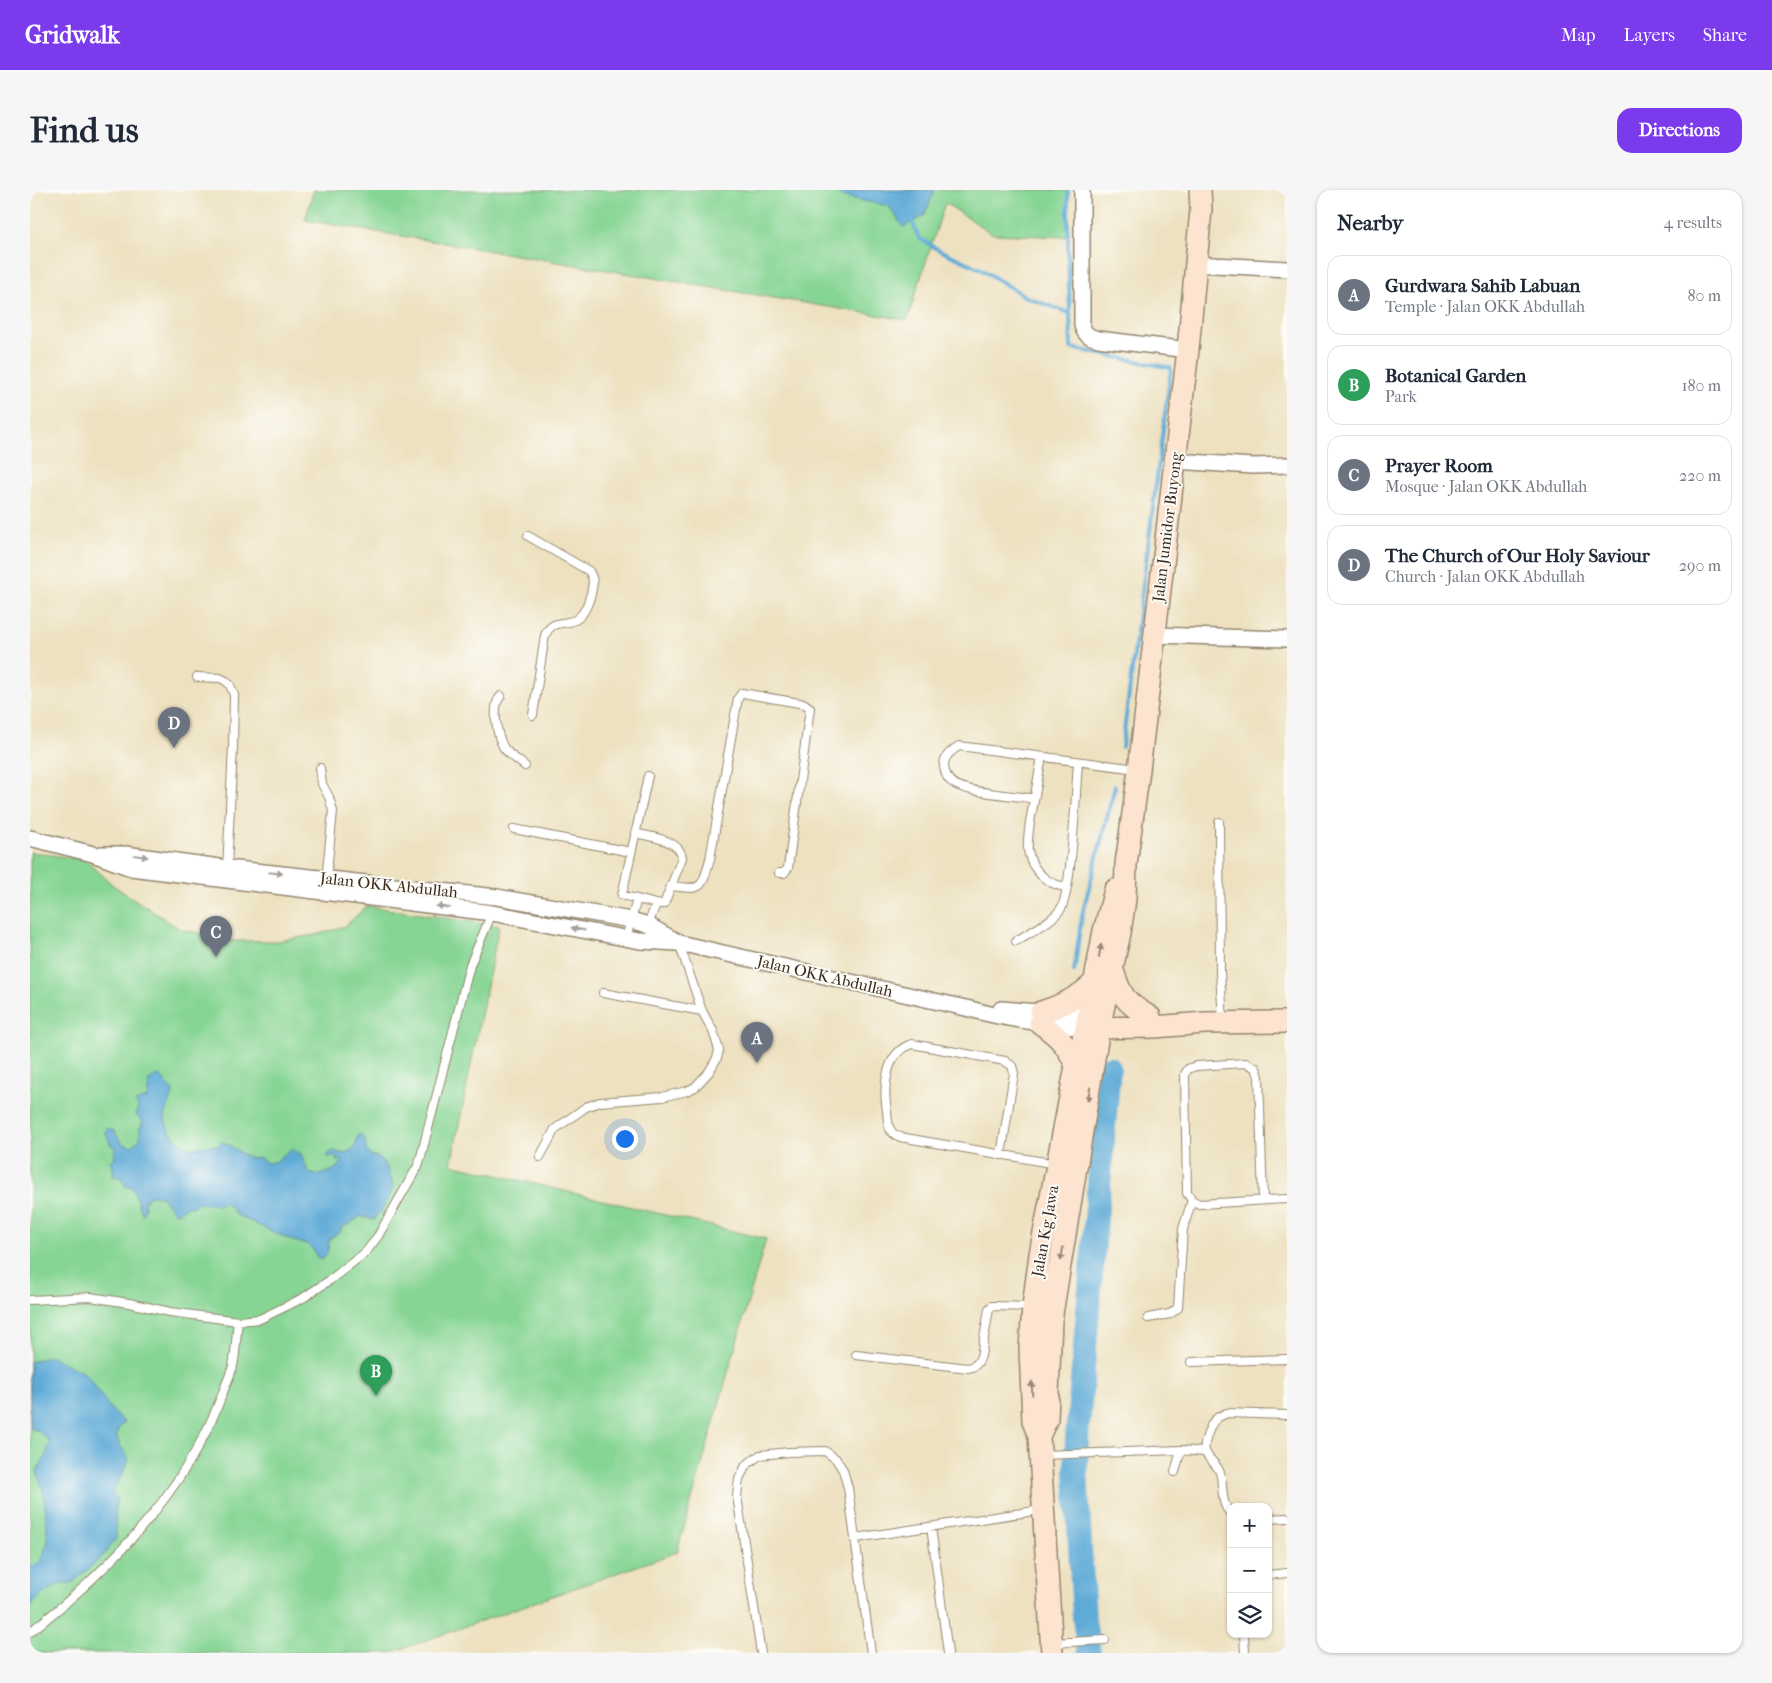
<!DOCTYPE html>
<meta charset="utf-8">
<style>
:root{--surface:#fff;--page:#f6f6f7;--text:#1f2937;--muted:#747a83;--line:#e0e1e3;--accent:#7c3aed}
body{margin:0;font-family:"IM FELL French Canon",serif;background:var(--page);color:var(--text)}
.controls{position:absolute;right:15px;bottom:15px;display:grid;overflow:hidden;border-radius:10px;box-shadow:0 1px 4px #0004}
.controls button{width:45px;height:45px;display:grid;place-items:center;padding:0;border:0;border-bottom:1px solid var(--line);background:var(--surface);color:var(--text);font:25px sans-serif}
.you{position:absolute;left:594px;top:948px;width:18px;height:18px;margin:-12px;border:4px solid #fff;border-radius:50%;background:#1a73e8;box-shadow:0 0 0 8px #1a73e833}
.badge{display:grid;place-items:center;width:32px;height:32px;border-radius:50%;background:var(--accent);color:#fff;font-size:16px;font-weight:700}
.pin{position:absolute;translate:-50% -41px;filter:drop-shadow(0 1px 2px #0008)}
.pin::after{content:'';position:absolute;top:26px;width:18px;height:15px;background:inherit;clip-path:polygon(0 0,100% 0,50% 100%)}
.list{margin:0;padding:0;list-style:none}
h2{display:flex;justify-content:space-between;align-items:center;height:65px;margin:0;padding:0 20px;font-size:21px}
h2 small{font-size:16px;font-weight:400;color:var(--muted)}
.list li{display:grid;grid-template-columns:32px 1fr auto;gap:15px;align-items:center;box-sizing:border-box;height:80px;margin:0 10px 10px;padding:0 10px;border:1px solid var(--line);border-radius:15px}
.list b{display:block;font-size:19px;white-space:nowrap}
.list p{margin:0;font-size:16px;white-space:nowrap;color:var(--muted)}
.list em{font-size:16px;font-style:normal;color:var(--muted)}
.icon{flex:none;width:28px;height:28px;fill:none;stroke:currentColor;stroke-width:2;stroke-linecap:round;stroke-linejoin:round}
.map{position:relative;flex:none;width:1257px;height:1463px;overflow:hidden;border-radius:15px}
header{display:flex;align-items:center;gap:30px;box-sizing:border-box;height:70px;padding:0 25px;background:var(--accent);color:#fff}
header strong{font-size:24px}
nav{display:flex;gap:28px;margin-inline-start:auto;font-size:18px}
.intro{display:flex;align-items:center;justify-content:space-between;box-sizing:border-box;height:120px;padding:0 30px}
h1{margin:0;font-size:35px}
.button{padding:12px 22px;border-radius:15px;background:var(--accent);color:#fff;font-size:18px;font-weight:700}
main{display:flex;gap:30px;padding:0 30px}
aside{flex:1;background:var(--surface);border-radius:15px;box-shadow:0 1px 4px #0004}
.map>svg:first-child{display:block}
.green{fill:#87d594;stroke:#618059}
.water{fill:#5fabd7;stroke:#4d6a7a}
.lines{fill:none;stroke-linecap:round;stroke-linejoin:round}
.stream{stroke:#5fabd7;stroke-width:4}
.river{stroke:#5fabd7;stroke-width:24}
.lane-casing{stroke:#94866f;stroke-width:10}
.street-casing{stroke:#94866f;stroke-width:18}
.secondary-casing{stroke:#94866f;stroke-width:24}
.lane{stroke:#fff;stroke-width:8}
.street{stroke:#fff;stroke-width:15}
.secondary{stroke:#fde4d1;stroke-width:21}
.oneway{fill:#a79f9a}
.oneway2{fill:#9c8778}
.labels{text-anchor:middle;dominant-baseline:central;stroke-width:4;stroke-linejoin:round;paint-order:stroke}
.street-label{font-size:16px;fill:#3b2a1e;stroke:#fdfcf7}
</style>
<header>
<strong>Gridwalk</strong>
<nav><a>Map</a><a>Layers</a><a>Share</a></nav>
</header>
<div class="intro"><h1>Find us</h1><a class="button">Directions</a></div>
<main>
<div class="map">
<svg width="1257" height="1463" viewBox="0 0 1257 1463">
<rect width="100%" height="100%" fill="#fdfcf7"/>
<filter id="ink" filterUnits="userSpaceOnUse"><feTurbulence type="fractalNoise" baseFrequency=".02" numOctaves="2"/><feDisplacementMap in="SourceGraphic" scale="10" xChannelSelector="R" yChannelSelector="G"/><feConvolveMatrix kernelMatrix="1 2 1 2 8 2 1 2 1" color-interpolation-filters="sRGB"/></filter>
<filter id="wash" filterUnits="userSpaceOnUse"><feTurbulence type="fractalNoise" baseFrequency=".0096" numOctaves="4" result="noise"/><feDisplacementMap in="SourceGraphic" scale="20" xChannelSelector="R" yChannelSelector="G"/><feGaussianBlur stdDeviation="1.12" result="paint"/><feColorMatrix in="noise" values="0 0 0 0 0 0 0 0 0 0 0 0 0 0 0 0 0 1.4 0 .05"/><feComposite in="paint" operator="in"/></filter>
<g filter="url(#wash)">
<rect width="100%" height="100%" fill="#ede1c0"/>
<path class="green" d="M284,0H1038L1037,47L963,44L915,13L877,130L275,30Z
M0,662L56,670L84,696L150,739L204,751H248L290,744L315,736L337,716L469,736L421,974L736,1049L647,1362L360,1463H0Z"/>
<path class="water" d="M803,0H905L894,26L873,37L859,16L814,7Z
M125,886L131,887L143,901C143,910 137,915 135,923C133,937 149,957 163,958C171,958 180,953 187,956L191,952C206,955 214,972 230,968L237,973L245,972L261,959L271,964L279,983C291,987 303,982 312,973L311,969L307,971L304,966L298,967V964L304,961L314,964C325,958 326,958 328,945L330,944C336,947 336,954 336,960L343,967L346,966C357,972 360,986 364,998L351,1022L348,1024L344,1030L330,1026L320,1034L312,1037L309,1043L300,1048L297,1064L292,1069L287,1067L283,1059L276,1054L263,1051L204,1024L202,1017H200L194,1012L189,1015L167,1013L162,1017L157,1016L149,1022L145,1023L131,1006L121,1005L114,1011L115,1018L113,1024C107,1016 107,1005 101,996L96,997L90,987L83,986V977L80,971L85,967V964L83,962L87,958L80,954L75,941L77,938L84,941L93,954L102,956L110,949V938L113,932L106,925L108,916L105,912L117,908L119,891Z
M21,1166L56,1184L80,1218L93,1231L94,1233C77,1246 95,1258 99,1271L82,1303L87,1308L85,1316L86,1348L73,1366L42,1393L28,1395L11,1405L0,1417V1377L10,1372L18,1351L14,1304L7,1281L15,1267L20,1252L9,1241L0,1238V1172Z"/>
<g class="lines">
<path class="stream" d="M1038,0V60L1041,158L1141,178L1092,557
M882,32L889,48L909,60L949,78L996,107L1039,123
M1044,781L1052,725L1085,596"/>
<path class="river" d="M1059,1463L1054,1429L1046,1281L1047,1248L1079,878"/>
</g>
</g>
<g filter="url(#ink)">
<g class="lines">
<g class="lane-casing">
<path id="lane" d="M498,346L559,381C561,385 563,388 563,392C562,404 556,425 545,430C531,436 523,429 515,445L503,525
M167,487L190,488L196,491L200,495L204,505L203,557L197,679
M471,506C461,515 467,547 474,558C479,565 488,570 495,576
M1012,567C1008,589 1004,610 1000,632C999,641 997,651 998,660C1001,680 1017,695 1037,697
M290,578L292,594L299,607L303,621L296,691
M1004,609C986,605 935,603 923,593C918,590 915,583 914,577C913,567 921,561 929,556L1107,579
M1189,632L1190,782L1193,831
M484,639L601,662
M605,643C620,647 650,649 652,668L634,714H626L592,705L618,586
M641,696C673,700 671,700 680,669L708,508L712,503L775,514L780,518L758,678L754,683H749
M618,735L626,714
M596,748L607,709
M986,751C1000,742 1020,733 1030,720C1042,705 1046,598 1048,572
M573,803L672,821
M971,965L984,883L982,876L975,871L882,854C855,862 853,898 857,921C858,928 857,938 863,943C865,945 868,946 870,947L1026,974
M510,967L525,939L556,917L570,912L632,907L657,901L665,897L679,882L687,868L689,860L683,841L672,821L649,753
M1233,1010L1229,887L1226,878L1216,873L1166,876L1158,879L1155,884L1157,1003L1162,1010L1169,1014L1257,1009
M0,1110L60,1107L99,1113L140,1122L208,1131L230,1129L273,1108L300,1090L336,1062L348,1046L389,974L440,775L462,723
M1118,1128L1140,1124L1148,1118L1153,1039L1162,1010
M826,1165L938,1178C946,1176 948,1174 951,1166L959,1119L962,1116L1001,1117
M1161,1172L1257,1169
M1012,1265L1151,1260L1175,1262
M1145,1282L1151,1260
M1201,1323C1190,1315 1194,1295 1190,1283C1188,1274 1177,1269 1175,1261C1173,1254 1180,1236 1184,1231C1187,1227 1192,1225 1197,1223L1257,1225
M1238,1329L1257,1328
M901,1337L918,1463
M826,1348L1011,1320
M1238,1385L1257,1383
M0,1442C80,1380 156,1301 192,1205C195,1196 200,1186 203,1176C206,1162 206,1146 208,1131
M1214,1444L1215,1463
M1022,1453L1075,1450
M731,1463L707,1306L709,1289L716,1275L730,1265L759,1262L795,1261L806,1269L813,1280L818,1298L841,1463"/>
</g>
<g class="street-casing">
<path id="street" d="M1052,0V135C1054,144 1059,147 1068,149L1158,160
M1166,74L1257,79
M1145,271L1223,276L1257,275
M1124,445L1257,449
M0,648L63,664L101,678L462,723L610,751L649,753L940,819C978,830 1017,834 1056,838
M71,664H95L197,678L467,707L601,730L618,735L646,751
M971,819L1059,826"/>
</g>
<g class="secondary-casing">
<path id="secondary" d="M1082,778C1091,806 1094,812 1120,827
M1011,822C1032,816 1048,808 1064,793
M1010,833C1028,846 1038,855 1046,876
M1057,838L1124,837L1175,833L1257,832
M1009,1246L1017,1229L1021,1130L1069,838L1090,743L1095,709L1096,674L1109,580L1158,160L1171,19L1170,0
M1022,1463L1009,1246L1003,1231L1000,1159L1003,1117L1010,1064L1046,876L1056,838L1074,741L1085,700"/>
</g>
<use href="#lane" class="lane"/>
<use href="#street" class="street"/>
<use href="#secondary" class="secondary"/>
</g>
<defs><path id="oneway-solid" d="M-6-.8H1V-3.2L6.5 0L1 3.2V.8H-6Z" transform="scale(1.25)"/></defs>
<g class="oneway">
<use href="#oneway-solid" transform="translate(111 666) rotate(8)"/>
<use href="#oneway-solid" transform="translate(246 683) rotate(6)"/>
<use href="#oneway-solid" transform="translate(413 717) rotate(-173)"/>
<use href="#oneway-solid" transform="translate(548 739) rotate(-169)"/>
</g>
<g class="oneway2">
<use href="#oneway-solid" transform="translate(1070 761) rotate(-80)"/>
<use href="#oneway-solid" transform="translate(1059 904) rotate(100)"/>
<use href="#oneway-solid" transform="translate(1032 1064) rotate(100)"/>
<use href="#oneway-solid" transform="translate(1002 1198) rotate(-92)"/>
</g>
</g>
<g class="labels">
<g class="street-label">
<text transform="translate(1137 337) rotate(-83)">Jalan Jumidor Buyong</text>
<text transform="translate(359 695) rotate(6)">Jalan OKK Abdullah</text>
<text transform="translate(795 786) rotate(13)">Jalan OKK Abdullah</text>
<text transform="translate(1015 1041) rotate(-80)">Jalan Kg Jawa</text>
</g>
</g>
</svg>
<div class="controls">
<button>+</button>
<button>−</button>
<button><svg class="icon" aria-label="layers" viewBox="0 0 24 24"><path d="M12 4l9 5-9 5-9-5zM3 14l9 5 9-5"/></svg></button>
</div>
<div class="you"></div>
<div class="pin badge" style="left:727px;top:873px;background:#6b7280">A</div>
<div class="pin badge" style="left:346px;top:1206px;background:#2e9e5b">B</div>
<div class="pin badge" style="left:186px;top:767px;background:#6b7280">C</div>
<div class="pin badge" style="left:144px;top:558px;background:#6b7280">D</div>
</div>
<aside>
<h2>Nearby<small>4 results</small></h2>
<ul class="list">
<li><span class="badge" style="background:#6b7280">A</span><div><b>Gurdwara Sahib Labuan</b><p>Temple · Jalan OKK Abdullah</p></div><em>80 m</em></li>
<li><span class="badge" style="background:#2e9e5b">B</span><div><b>Botanical Garden</b><p>Park</p></div><em>180 m</em></li>
<li><span class="badge" style="background:#6b7280">C</span><div><b>Prayer Room</b><p>Mosque · Jalan OKK Abdullah</p></div><em>220 m</em></li>
<li><span class="badge" style="background:#6b7280">D</span><div><b>The Church of Our Holy Saviour</b><p>Church · Jalan OKK Abdullah</p></div><em>290 m</em></li>
</ul>
</aside>
</main>
